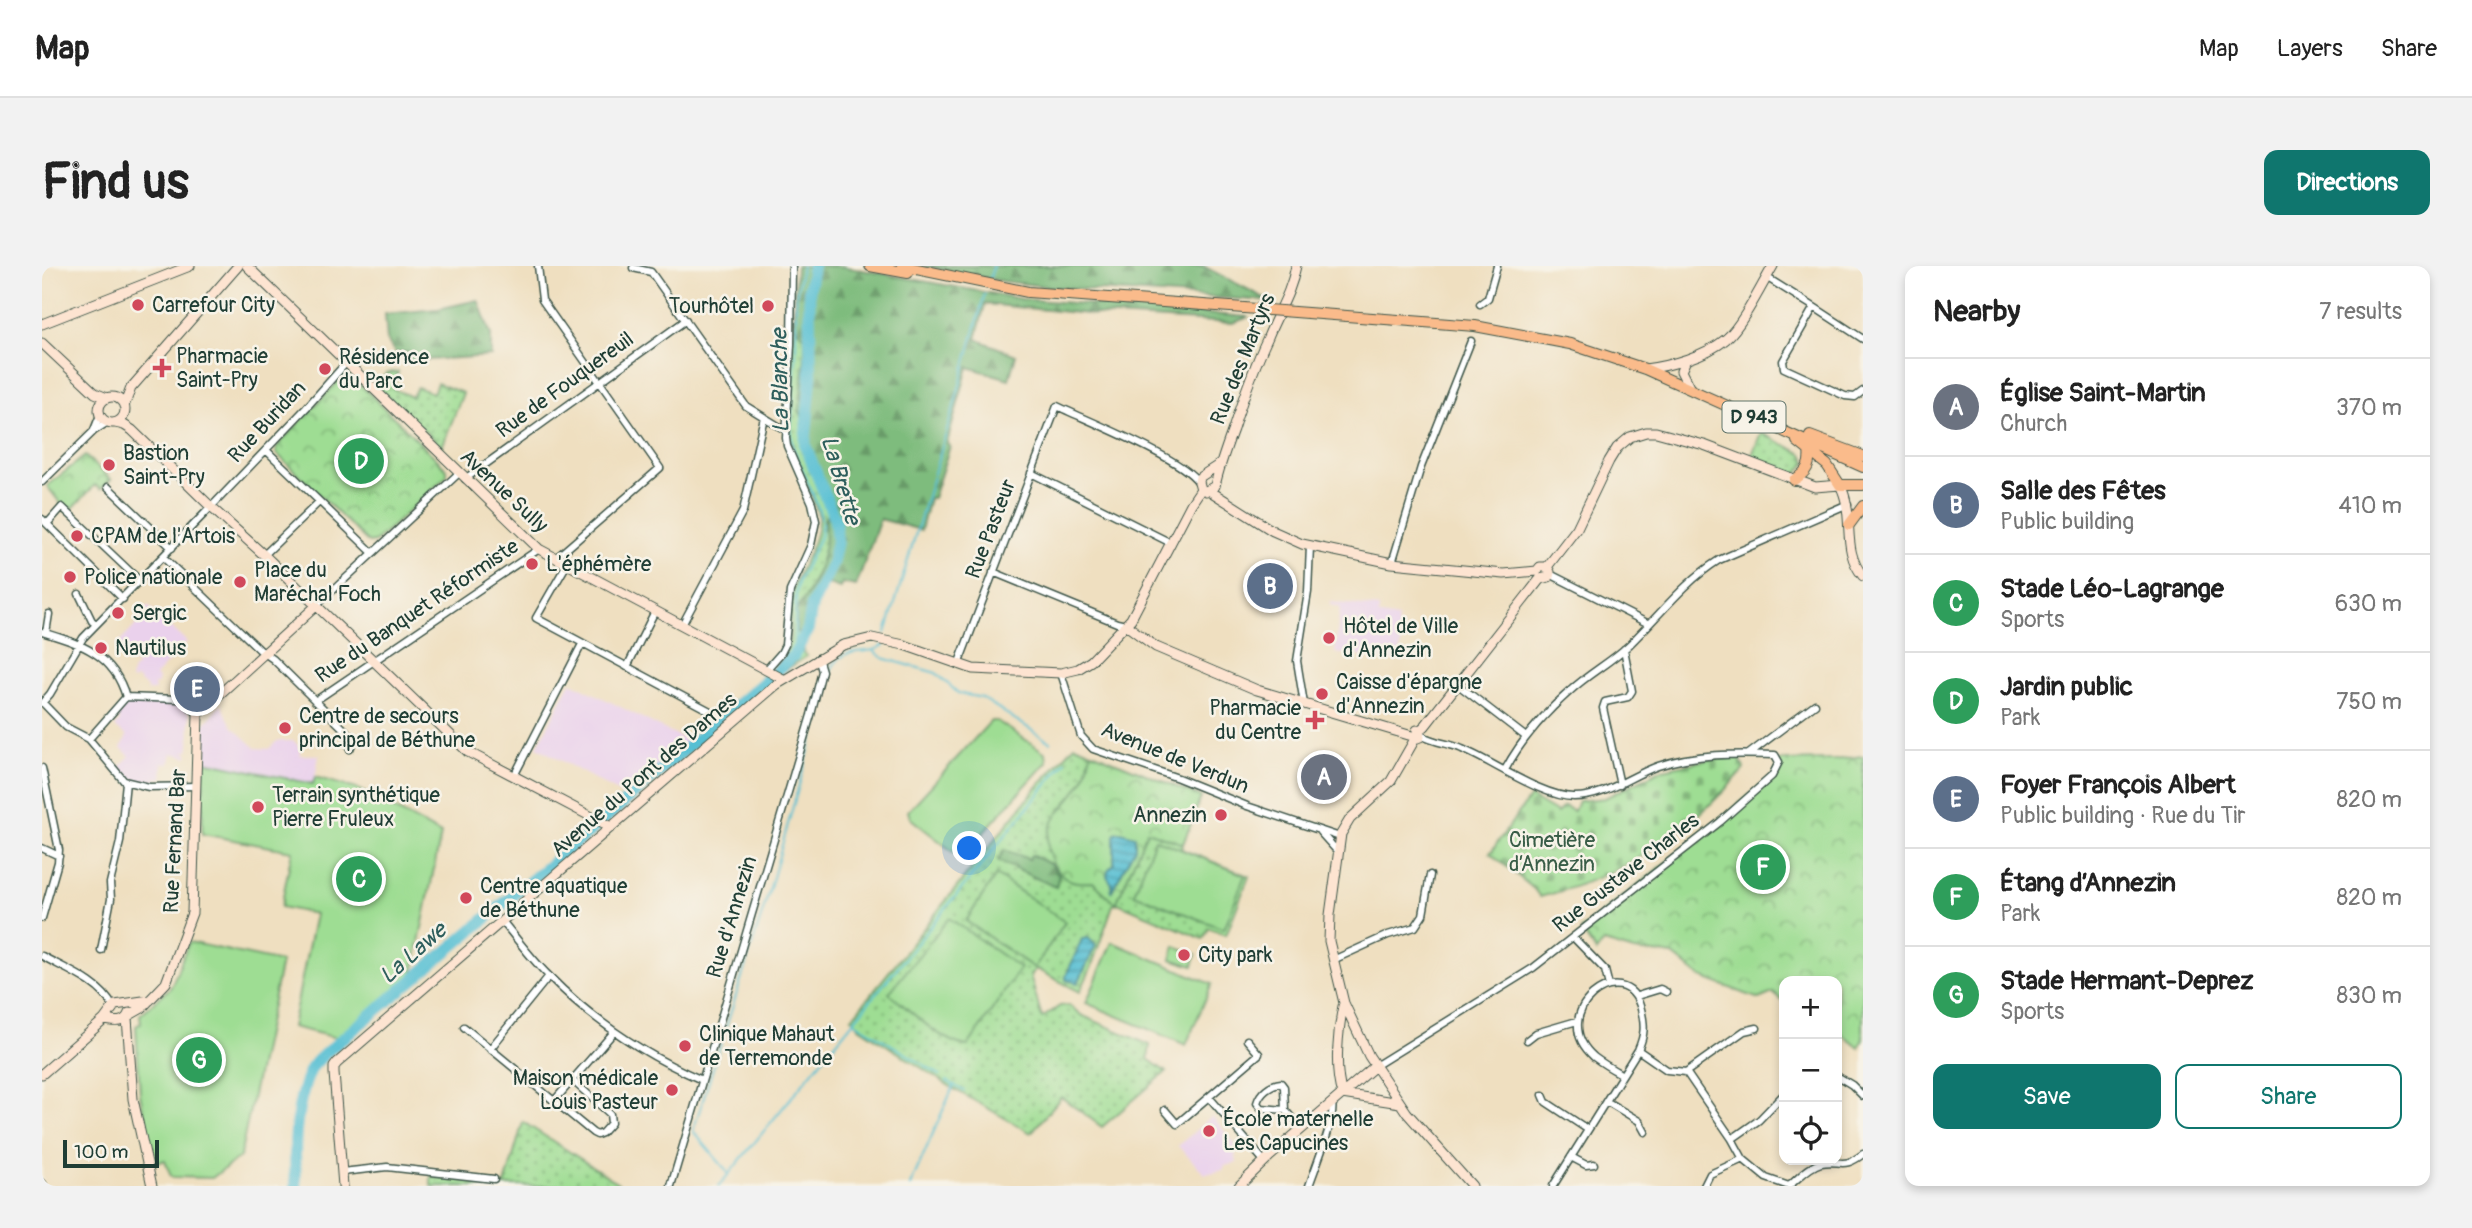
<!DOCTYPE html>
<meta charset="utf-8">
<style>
:root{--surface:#fff;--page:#f2f2f2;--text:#222;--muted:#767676;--line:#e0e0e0;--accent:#0f766e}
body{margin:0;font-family:Pangolin,sans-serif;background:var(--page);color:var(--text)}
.controls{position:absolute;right:21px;bottom:21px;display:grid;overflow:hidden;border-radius:14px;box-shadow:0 4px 10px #0003}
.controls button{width:63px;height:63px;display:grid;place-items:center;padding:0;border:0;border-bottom:2px solid var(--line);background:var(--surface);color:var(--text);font:35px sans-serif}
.scale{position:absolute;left:21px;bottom:18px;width:96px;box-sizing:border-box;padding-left:7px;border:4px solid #1f3d34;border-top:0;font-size:19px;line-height:24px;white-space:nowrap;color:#1f3d34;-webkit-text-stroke:5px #f7f3e8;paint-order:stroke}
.you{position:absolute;left:928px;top:583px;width:24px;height:24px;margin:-18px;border:5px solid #fff;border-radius:50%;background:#1a73e8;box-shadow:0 0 0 10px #1a73e833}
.badge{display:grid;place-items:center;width:46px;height:46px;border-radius:50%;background:var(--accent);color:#fff;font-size:23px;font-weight:700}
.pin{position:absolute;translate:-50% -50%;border:4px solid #fff;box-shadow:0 2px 7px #0006}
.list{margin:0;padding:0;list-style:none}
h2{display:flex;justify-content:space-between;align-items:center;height:91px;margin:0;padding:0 28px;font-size:30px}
h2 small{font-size:23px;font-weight:400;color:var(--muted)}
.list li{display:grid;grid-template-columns:46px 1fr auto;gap:21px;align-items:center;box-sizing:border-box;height:98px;padding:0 28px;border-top:2px solid var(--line)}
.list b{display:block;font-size:26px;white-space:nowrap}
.list p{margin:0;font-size:23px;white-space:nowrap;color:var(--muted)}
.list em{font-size:23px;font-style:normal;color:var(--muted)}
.actions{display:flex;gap:14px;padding:21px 28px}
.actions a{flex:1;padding:16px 0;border:2px solid var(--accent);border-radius:14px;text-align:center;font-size:24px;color:var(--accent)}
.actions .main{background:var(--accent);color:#fff}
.icon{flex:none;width:38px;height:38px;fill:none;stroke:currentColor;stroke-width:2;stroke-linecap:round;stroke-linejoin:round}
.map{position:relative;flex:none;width:1821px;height:920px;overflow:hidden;border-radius:14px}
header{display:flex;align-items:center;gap:42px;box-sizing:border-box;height:98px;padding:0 35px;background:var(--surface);border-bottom:2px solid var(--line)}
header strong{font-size:33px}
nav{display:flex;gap:38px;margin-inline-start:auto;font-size:24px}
.intro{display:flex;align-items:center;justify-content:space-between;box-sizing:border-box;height:168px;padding:0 42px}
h1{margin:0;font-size:49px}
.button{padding:18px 32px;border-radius:14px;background:var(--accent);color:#fff;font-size:24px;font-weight:700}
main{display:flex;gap:42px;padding:0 42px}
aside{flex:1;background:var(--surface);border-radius:14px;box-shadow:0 4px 10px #0003}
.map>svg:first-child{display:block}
.built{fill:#ead1ec}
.grass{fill:url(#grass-dots);stroke:#5e8d64;stroke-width:2}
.forest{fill:url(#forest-firs);stroke:#4e7c58;stroke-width:2}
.cemetery{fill:url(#cemetery-stones);stroke:#5e8d64;stroke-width:2}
.park{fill:url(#park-crowns);stroke:#5e8d64;stroke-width:2}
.pitch{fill:#9edd93;stroke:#5e8d64;stroke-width:2}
.water{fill:url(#water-rules);stroke:#3a7e84;stroke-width:2}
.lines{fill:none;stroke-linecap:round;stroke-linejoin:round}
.stream{stroke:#56bfd3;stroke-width:2}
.river{stroke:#56bfd3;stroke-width:12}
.street-casing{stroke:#3e5549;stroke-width:9}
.secondary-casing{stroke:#3e5549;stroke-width:11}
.primary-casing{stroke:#3e5549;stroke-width:12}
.street{stroke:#fff;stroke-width:6}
.secondary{stroke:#fde4d1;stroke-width:9}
.primary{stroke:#fabb8b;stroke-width:10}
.primary-bridge-casing{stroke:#3e5549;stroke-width:12;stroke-linecap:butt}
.primary-bridge{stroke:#fabb8b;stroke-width:10}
.poi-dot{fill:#d1495b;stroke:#f7f3e8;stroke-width:2.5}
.labels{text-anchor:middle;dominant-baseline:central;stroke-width:5;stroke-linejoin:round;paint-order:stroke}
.shield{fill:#f7f3e8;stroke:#60746a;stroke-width:2}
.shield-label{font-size:19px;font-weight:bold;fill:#1f3d34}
.poi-label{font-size:21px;fill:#1f3d34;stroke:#f7f3e8;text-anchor:start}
.street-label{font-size:21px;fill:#1f3d34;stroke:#f7f3e8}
.park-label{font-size:21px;fill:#385d47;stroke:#f7f3e8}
.water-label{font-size:23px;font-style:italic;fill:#2d5e5c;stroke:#f7f3e8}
</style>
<header>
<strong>Map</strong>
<nav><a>Map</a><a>Layers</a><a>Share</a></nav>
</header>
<div class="intro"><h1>Find us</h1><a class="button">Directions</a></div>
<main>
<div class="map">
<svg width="1821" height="920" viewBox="0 0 1821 920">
<defs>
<pattern id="grass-dots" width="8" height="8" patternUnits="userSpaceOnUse" patternTransform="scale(1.75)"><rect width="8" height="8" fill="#9edd93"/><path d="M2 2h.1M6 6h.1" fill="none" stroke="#80b479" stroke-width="1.8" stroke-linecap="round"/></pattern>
<pattern id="forest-firs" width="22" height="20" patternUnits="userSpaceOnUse" patternTransform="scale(1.75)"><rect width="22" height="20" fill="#7ebc7d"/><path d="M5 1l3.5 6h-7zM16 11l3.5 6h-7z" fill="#679a67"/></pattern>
<pattern id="cemetery-stones" width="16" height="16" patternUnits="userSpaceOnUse" patternTransform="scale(1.75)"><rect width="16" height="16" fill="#9edd93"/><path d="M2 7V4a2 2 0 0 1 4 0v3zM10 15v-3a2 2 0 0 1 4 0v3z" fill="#80b479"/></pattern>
<pattern id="park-crowns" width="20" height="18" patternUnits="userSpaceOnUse" patternTransform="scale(1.75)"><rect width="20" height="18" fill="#9edd93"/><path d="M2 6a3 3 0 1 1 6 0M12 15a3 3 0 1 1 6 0" fill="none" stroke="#80b479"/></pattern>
<pattern id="water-rules" width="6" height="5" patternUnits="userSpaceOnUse" patternTransform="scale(1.75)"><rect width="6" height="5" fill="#56bfd3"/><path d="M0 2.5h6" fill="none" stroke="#479cac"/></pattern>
</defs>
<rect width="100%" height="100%" fill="#f7f3e8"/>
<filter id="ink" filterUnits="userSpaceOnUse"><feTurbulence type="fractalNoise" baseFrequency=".0143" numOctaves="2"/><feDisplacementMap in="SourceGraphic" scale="14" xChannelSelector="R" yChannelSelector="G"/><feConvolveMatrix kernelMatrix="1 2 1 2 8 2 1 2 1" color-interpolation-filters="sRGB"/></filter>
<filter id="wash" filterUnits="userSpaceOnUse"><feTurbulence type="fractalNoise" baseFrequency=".00686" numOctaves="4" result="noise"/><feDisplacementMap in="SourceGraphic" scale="28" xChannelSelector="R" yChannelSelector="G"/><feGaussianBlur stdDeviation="1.57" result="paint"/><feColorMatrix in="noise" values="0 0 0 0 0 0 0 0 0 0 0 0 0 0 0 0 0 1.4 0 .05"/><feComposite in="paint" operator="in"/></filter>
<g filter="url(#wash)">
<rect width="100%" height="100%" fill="#efdfc0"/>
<path class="built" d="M1288,336L1337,342V350L1356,352L1355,359L1361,360L1357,395L1293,387L1298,341L1288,339Z
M106,340L145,376L113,410L116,413V418H112L113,425H105V422L94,412L92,415L88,413L91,404L96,400L74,380L96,357L94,354L100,350L98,347Z
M529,416L616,460L645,475L583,530L495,481Z
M92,435L139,438L148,448L147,485L141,486L146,487V491L130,487L127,499L121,497L120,512H114L112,519L83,512L75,503L88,490L79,482L85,470L73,461L78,454L74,450L83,440Z
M179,438L190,460L214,482L227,483L235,475H252L258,482V489H277L272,518L162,495V459Z
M1170,850L1195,880L1193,886L1195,897L1182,900V904L1163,908L1136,880Z"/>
<path class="grass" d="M751,59L763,71L761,180L788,245L782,252L783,280L776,305L762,335L754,366L764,368L761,387L765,390L742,405L734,398C758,375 743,353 750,326C757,298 778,279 776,248L746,171Z
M356,106L351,123L370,131L375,121L391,127L395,117L421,127L400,181L333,119L345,107Z
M1719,167L1761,188L1765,196L1755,208H1746L1708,194Z
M1033,479L1159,531L1139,583L1207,610L1184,669L1167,662L1161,673L1076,637L1071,639L1049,702L1038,726L994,703L988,709L1000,752L1018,740L1027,739L1039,749L1108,779L1106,793L1124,806L1060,861L1019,831L989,867L912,823L817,761L810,752L991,526Z
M481,856L576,917L575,920H389V910L463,919Z"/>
<path class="forest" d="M754,0H798L980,33L1207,51L1191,57L1057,49L943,38L934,73L974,89L967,113L926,101L905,177L908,180L891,232H887L879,264L838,253L814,320L800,317L798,322L783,317L770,347L765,368L754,366V343C769,327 778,304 782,283C785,269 779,256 788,245L761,180L762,154L757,144L763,95V71L751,59Z
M880,0H1161L1228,35L1010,21L960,15Z
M436,34L449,69V90L367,95L366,86L353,87L345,74L343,48L396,43Z
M962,584L987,593L989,589L1009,598L1017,609L1014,621L956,595Z"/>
<path class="cemetery" d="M1698,492L1702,503C1646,568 1581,610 1498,631L1492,623L1448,587L1488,531L1515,547L1522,540L1532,545L1536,535L1563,532L1621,503L1670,493Z"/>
<path class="park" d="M307,108L405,203V210L333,276L327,277L234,187L235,180L301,110Z
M43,190L69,213L59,223L53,219L26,247L5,220Z
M1050,486L1159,531L1141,578L1105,565L1074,638L1051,616C1034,617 1025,617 1014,602C1009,596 1008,590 1006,582C1002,551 1030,537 1042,512C1046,503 1046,494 1050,486Z
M1821,490V773L1817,782L1795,764V715H1742V736L1731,727L1717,733L1659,711L1631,689L1592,685L1562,676L1554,686L1539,664L1733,509L1738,495L1793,494Z"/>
<path class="pitch" d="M949,455H955L1004,487L1005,496L921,589H915L868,552L866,545Z
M162,495L271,518L273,511L318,524L399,568L370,711L299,773L250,761L273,648L239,641L250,585L160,568Z
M1113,573L1203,609L1182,663L1092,628Z
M954,609L1023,656L992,702L924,655Z
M907,652L978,702L926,780C901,778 866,743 847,727Z
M147,676L239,696L198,891L170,912L129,911L123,894L111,898L98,828L94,760L99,757L98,749L129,721Z
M1070,676L1170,718L1144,779L1044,737Z
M1133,680L1154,688L1151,700L1129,693Z"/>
<path class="water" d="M314,178L322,185L325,198L308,205L304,212L294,205V196L303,182Z
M1079,566L1093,570V582L1069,626L1070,618L1065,610L1066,604L1072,598V570L1073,567Z
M1046,672L1054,679L1036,717L1024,714V710L1040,673Z"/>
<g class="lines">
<path class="stream" d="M948,12L951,0
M844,367L911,144L943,27
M832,385L841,392L894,407L916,427L940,432L1008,476
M752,389L754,328L756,316L778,271L780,257L777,243L751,181L749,163L754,87V30L760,0
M813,756L898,809
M905,815L922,825
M686,909L684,904L651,865L726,629L790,402C804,377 825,392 842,379
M677,920L1024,495
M868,920L912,819"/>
<path class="river" d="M254,920C252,882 252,841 268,805C271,797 281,790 287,784L565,551L737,403L752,389L766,363L770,339L790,298L795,275L793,254L763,179L769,111L767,22L771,0"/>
</g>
</g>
<g filter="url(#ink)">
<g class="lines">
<g class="street-casing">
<path id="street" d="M496,0L500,34L618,202L514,292
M591,2L609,6L704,140L743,164
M1724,11L1772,41L1741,95L1742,102L1803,130L1813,131L1821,125
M1438,38L1446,32L1455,0
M1772,41L1821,73
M52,164L58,149
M224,184L331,287
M989,207L1129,277
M423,213L644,54
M0,216L52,165L66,156
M66,221L130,282
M171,239L264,142L304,97
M0,253L81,333
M5,258L20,241L98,315
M222,289L277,236
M121,291L218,384L231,393L312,473L308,483
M1350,297L1379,201L1429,75
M525,298L494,352L668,445
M951,306L1075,357L1084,359
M1508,308L1607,358
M37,328L50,355L54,358
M274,340L417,207
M640,359L701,245L722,151
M0,366C39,378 72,388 84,431
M4,367L7,348
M916,399L1015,140C1044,154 1142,193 1156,216
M585,401L613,345
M724,404L739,387L743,379L748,325L769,279L774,255L770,237L745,180L744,172L749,78L750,1
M1019,407L1039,470L1051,483L1136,512L1205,540L1298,571
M1415,418L1484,471
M84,431L136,433L142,435L156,448
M273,435L497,283
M0,437L8,428L41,372L167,243
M1,437L24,461L47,473L82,515L107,521L154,520
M1262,438L1255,395L1266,326L1268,280
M47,473L84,431
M1708,487L1773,438
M0,502L17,584L16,596L0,652
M1463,504C1479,474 1503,447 1528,425C1546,408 1569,396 1587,379C1617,350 1642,316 1677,294L1806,238
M472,510L540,378
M1578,519L1561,442L1563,436L1586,431L1590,425L1582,383
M1278,566L1296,586
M0,582L17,590
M460,655C475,673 489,692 505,708C549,753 602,789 660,814
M1531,671L1563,704L1567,720
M59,684L69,633L68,617L78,576L84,516
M0,690C23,703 59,716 71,741
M1291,694L1346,669L1373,661L1381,649L1388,609
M1595,730L1618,723L1624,726
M422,761L551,867L555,869L560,867L569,857L568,848L530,814
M1485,774L1494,767L1535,755
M448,783L507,710
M1596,784L1625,804L1644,806L1690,873L1701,893L1724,912L1747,920
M1333,800L1491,702L1678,556L1730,510L1737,496L1733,489C1692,488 1655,487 1616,500C1587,510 1564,531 1532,531C1500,531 1450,495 1420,483C1407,477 1392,477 1379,469
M1644,806L1702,765L1715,762
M1795,810L1810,819L1821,830
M1501,829L1504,836L1545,863
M1167,831L1222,895
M512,835L572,766
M1564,835L1597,855L1603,866
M1123,844L1135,858L1217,788L1205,774
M1243,844L1219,842L1215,837C1218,826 1228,818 1239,817L1242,821L1243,844L1259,863
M1690,873L1717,854L1742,828
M1529,891L1544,899L1552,898
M300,906L345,901L452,913
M629,920L769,449L780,405L776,392
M1267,920C1273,902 1294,852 1290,837
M1511,920L1596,784C1603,768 1603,759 1599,743C1583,685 1502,747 1552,791C1560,797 1570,803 1579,808
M1662,920L1668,908L1701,893
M1747,920C1757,912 1767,900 1779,897C1799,893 1800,904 1821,888"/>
</g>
<g class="secondary-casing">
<path id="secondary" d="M205,0L497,283L741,413
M0,58L148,0
M0,77L53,127L65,132
M1644,94L1639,105L1648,123
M1603,103C1627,100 1664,90 1684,73C1699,61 1720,19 1731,0
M57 144a13 13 0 1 1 26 0a13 13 0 1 1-26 0Z
M82,140L89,122L196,0
M73,157L82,159L90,164L167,239
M1159,223L1157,216L1158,211L1178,198
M1164,225L1173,220C1177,201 1184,182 1191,163C1201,132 1212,101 1226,71C1236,46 1249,27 1254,0
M1168,225L1231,265L1260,278L1350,297L1462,308L1495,305L1498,301H1505
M171,243L222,289L426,486L569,561
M1505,301L1535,262L1567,195L1575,182L1588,171L1604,166H1614L1662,179L1773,221L1798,219C1814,249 1798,283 1821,310
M1498,313L1507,311L1508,306L1505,301
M1084,359L1114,381L1215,424L1370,470
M1375,464L1377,465L1383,460L1498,313
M1377,465L1378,471L1373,473L1349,515L1308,553L1299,568L1288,649L1287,675L1302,737L1327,790L1365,847L1430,920
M86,750L100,742L124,717L150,647L156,448L274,340
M85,752L91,833L110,920
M62,754C71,755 83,759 87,747
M0,808L62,754L73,739L108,734
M1300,828C1292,804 1296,765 1301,740
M1300,828L1358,837
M0,918L1,920
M301,920L292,807V801L295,797L734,419L801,379L830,372L862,379L931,403L1019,407L1036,403L1049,395L1089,353L1149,238L1159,223
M1197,920L1228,890L1333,800"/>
</g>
<g class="primary-casing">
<path id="primary" d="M828,0L866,7
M860,0L986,26L1202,42
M1292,49L1433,60L1528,78L1603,103L1821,201
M1768,170L1821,190
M1755,175L1785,199L1798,219H1821
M1752,214C1765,206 1769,199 1767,184
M1807,259L1821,240"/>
</g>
<use href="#street" class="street"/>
<use href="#secondary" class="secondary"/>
<use href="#primary" class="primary"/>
<g class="primary-bridge-casing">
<path id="primary-bridge" d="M1202,42L1292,49"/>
</g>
<use href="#primary-bridge" class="primary-bridge"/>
</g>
</g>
<g class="poi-dot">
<circle cx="96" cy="39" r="7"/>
<circle cx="726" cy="40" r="7"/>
<path d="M116.5 91.5h7v7h7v7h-7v7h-7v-7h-7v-7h7z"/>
<circle cx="283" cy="103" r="7"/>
<circle cx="67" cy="199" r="7"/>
<circle cx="35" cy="270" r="7"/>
<circle cx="490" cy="298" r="7"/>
<circle cx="28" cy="311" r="7"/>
<circle cx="198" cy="316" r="7"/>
<circle cx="76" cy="347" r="7"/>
<circle cx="1287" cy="372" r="7"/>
<circle cx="59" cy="382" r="7"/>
<circle cx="1280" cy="428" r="7"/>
<path d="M1269.5 443.5h7v7h7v7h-7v7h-7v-7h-7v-7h7z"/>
<circle cx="243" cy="462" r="7"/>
<circle cx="216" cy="541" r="7"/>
<circle cx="1179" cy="549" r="7"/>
<circle cx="424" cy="632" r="7"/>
<circle cx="1142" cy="689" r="7"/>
<circle cx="643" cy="780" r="7"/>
<circle cx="630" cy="824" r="7"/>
<circle cx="1167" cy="865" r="7"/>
</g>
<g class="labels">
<rect class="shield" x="1680.5" y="135.5" width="63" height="31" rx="5"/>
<g class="shield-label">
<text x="1712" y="151">D 943</text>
</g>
<g class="poi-label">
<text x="110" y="39">Carrefour City</text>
<text x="712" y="40" text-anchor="end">Tourhôtel</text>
<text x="134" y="90">Pharmacie<tspan x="134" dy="24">Saint-Pry</tspan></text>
<text x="297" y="91">Résidence<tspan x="297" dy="24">du Parc</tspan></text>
<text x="81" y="187">Bastion<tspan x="81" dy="24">Saint-Pry</tspan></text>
<text x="49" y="270">CPAM de l'Artois</text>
<text x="504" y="298">L'éphémère</text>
<text x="212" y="304">Place du<tspan x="212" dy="24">Maréchal Foch</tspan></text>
<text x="42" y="311">Police nationale</text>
<text x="90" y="347">Sergic</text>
<text x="1301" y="360">Hôtel de Ville<tspan x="1301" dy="24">d'Annezin</tspan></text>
<text x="73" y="382">Nautilus</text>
<text x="1294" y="416">Caisse d'épargne<tspan x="1294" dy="24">d'Annezin</tspan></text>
<text x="1259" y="442" text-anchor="end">Pharmacie<tspan x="1259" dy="24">du Centre</tspan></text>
<text x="257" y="450">Centre de secours<tspan x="257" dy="24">principal de Béthune</tspan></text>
<text x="230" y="529">Terrain synthétique<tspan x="230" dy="24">Pierre Fruleux</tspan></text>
<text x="1165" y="549" text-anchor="end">Annezin</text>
<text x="438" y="620">Centre aquatique<tspan x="438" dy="24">de Béthune</tspan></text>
<text x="1156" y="689">City park</text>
<text x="657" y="768">Clinique Mahaut<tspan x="657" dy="24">de Terremonde</tspan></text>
<text x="616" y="812" text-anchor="end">Maison médicale<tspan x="616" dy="24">Louis Pasteur</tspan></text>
<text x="1181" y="853">École maternelle<tspan x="1181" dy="24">Les Capucines</tspan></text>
</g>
<g class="street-label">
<text transform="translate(1201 93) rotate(-68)">Rue des Martyrs</text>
<text transform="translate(523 119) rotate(-36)">Rue de Fouquereuil</text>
<text transform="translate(225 156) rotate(-47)">Rue Buridan</text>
<text transform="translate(462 225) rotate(43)">Avenue Sully</text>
<text transform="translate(949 263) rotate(-69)">Rue Pasteur</text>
<text transform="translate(375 345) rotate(-34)">Rue du Banquet Réformiste</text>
<text transform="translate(1133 492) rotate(22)">Avenue de Verdun</text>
<text transform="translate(602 509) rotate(-41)">Avenue du Pont des Dames</text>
<text transform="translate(133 575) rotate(-87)">Rue Fernand Bar</text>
<text transform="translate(1584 607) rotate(-38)">Rue Gustave Charles</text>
<text transform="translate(690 651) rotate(-73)">Rue d'Annezin</text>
</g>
<g class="park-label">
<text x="1510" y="574">Cimetière<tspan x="1510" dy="24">d’Annezin</tspan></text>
</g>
<g class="water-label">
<text transform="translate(738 115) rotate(-91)">La Blanche</text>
<text transform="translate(799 214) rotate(74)">La Brette</text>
<text transform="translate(371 687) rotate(-41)">La Lawe</text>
</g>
</g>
</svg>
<div class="controls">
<button>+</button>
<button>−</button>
<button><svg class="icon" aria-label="locate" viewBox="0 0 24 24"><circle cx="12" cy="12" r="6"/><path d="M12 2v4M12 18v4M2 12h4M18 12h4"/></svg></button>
</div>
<div class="scale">100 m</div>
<div class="you"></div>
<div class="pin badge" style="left:1282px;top:511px;background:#6b7280">A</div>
<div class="pin badge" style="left:1228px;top:320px;background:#5c6f8a">B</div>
<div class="pin badge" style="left:317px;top:613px;background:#2e9e5b">C</div>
<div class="pin badge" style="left:319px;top:195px;background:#2e9e5b">D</div>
<div class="pin badge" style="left:155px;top:423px;background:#5c6f8a">E</div>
<div class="pin badge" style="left:1721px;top:601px;background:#2e9e5b">F</div>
<div class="pin badge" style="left:157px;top:794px;background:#2e9e5b">G</div>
</div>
<aside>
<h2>Nearby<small>7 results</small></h2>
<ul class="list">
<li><span class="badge" style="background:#6b7280">A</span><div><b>Église Saint-Martin</b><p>Church</p></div><em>370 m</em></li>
<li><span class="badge" style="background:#5c6f8a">B</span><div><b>Salle des Fêtes</b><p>Public building</p></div><em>410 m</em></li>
<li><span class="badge" style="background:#2e9e5b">C</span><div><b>Stade Léo-Lagrange</b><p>Sports</p></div><em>630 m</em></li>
<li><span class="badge" style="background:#2e9e5b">D</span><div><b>Jardin public</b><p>Park</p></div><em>750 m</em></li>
<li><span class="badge" style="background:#5c6f8a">E</span><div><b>Foyer François Albert</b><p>Public building · Rue du Tir</p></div><em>820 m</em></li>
<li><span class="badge" style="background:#2e9e5b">F</span><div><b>Étang d’Annezin</b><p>Park</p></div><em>820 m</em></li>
<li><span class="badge" style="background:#2e9e5b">G</span><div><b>Stade Hermant-Deprez</b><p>Sports</p></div><em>830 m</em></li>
</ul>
<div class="actions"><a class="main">Save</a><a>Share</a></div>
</aside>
</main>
